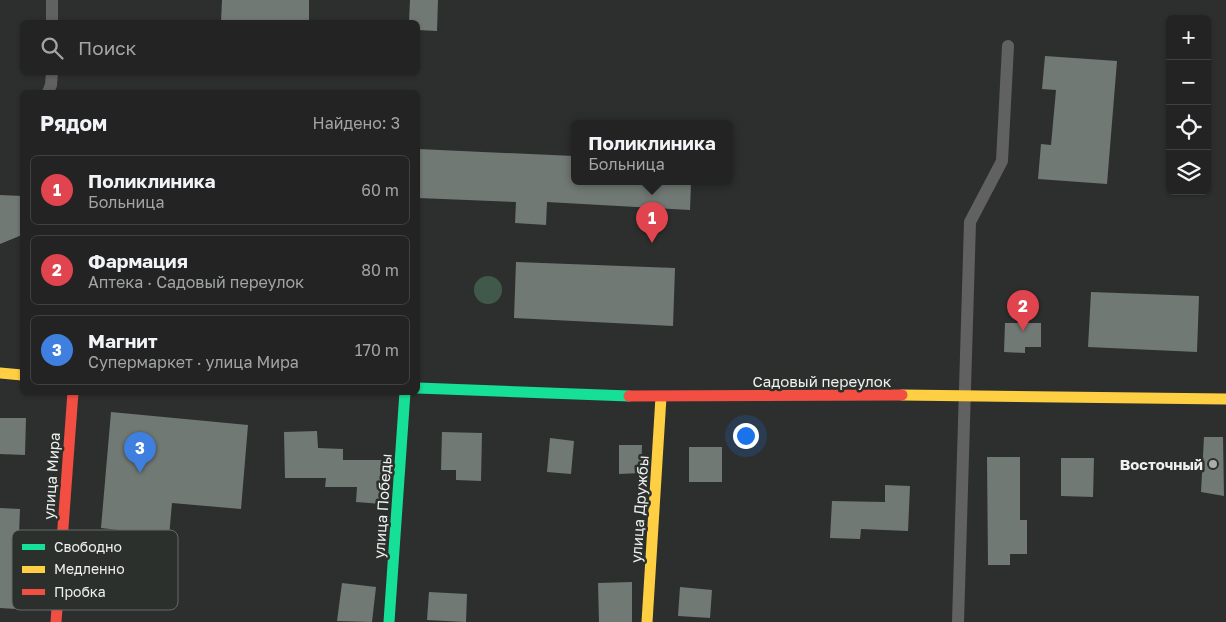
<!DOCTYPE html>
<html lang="ru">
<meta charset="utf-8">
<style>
:root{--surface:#222322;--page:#2a2b2a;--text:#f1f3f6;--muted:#a2a4a5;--line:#3f4040;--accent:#aaadab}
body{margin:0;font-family:"Golos Text",sans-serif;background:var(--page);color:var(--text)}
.controls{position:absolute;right:15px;top:15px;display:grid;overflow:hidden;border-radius:8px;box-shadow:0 1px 4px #0004}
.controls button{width:45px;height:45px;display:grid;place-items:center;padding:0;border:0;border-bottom:1px solid var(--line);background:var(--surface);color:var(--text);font:25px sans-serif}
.you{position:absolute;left:745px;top:435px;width:18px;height:18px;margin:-12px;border:4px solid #fff;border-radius:50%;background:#1a73e8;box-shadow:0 0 0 8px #1a73e833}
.badge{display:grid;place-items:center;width:32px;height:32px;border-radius:50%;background:var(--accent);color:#fff;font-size:16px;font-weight:700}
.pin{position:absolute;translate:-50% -41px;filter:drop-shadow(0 1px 2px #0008)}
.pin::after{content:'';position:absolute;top:26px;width:18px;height:15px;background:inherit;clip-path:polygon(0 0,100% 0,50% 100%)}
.popup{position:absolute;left:571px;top:120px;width:162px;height:65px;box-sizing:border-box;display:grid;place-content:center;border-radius:8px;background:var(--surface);filter:drop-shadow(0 1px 4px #0005);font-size:16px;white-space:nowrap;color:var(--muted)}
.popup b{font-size:19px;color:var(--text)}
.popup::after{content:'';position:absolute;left:50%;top:100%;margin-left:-10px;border:10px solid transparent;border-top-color:var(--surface)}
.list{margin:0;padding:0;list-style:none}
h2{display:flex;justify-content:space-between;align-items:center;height:65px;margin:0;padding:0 20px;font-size:21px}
h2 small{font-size:16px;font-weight:400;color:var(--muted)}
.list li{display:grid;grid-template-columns:32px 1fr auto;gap:15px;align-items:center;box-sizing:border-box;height:70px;margin:0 10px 10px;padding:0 10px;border:1px solid var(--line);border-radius:8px}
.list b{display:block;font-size:19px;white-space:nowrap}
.list p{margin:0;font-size:16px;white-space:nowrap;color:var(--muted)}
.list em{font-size:16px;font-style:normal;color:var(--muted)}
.icon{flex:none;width:28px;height:28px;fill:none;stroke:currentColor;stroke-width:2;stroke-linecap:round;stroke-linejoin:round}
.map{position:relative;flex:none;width:1226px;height:622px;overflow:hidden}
.search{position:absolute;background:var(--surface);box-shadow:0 1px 4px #0004;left:20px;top:20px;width:400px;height:55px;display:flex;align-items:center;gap:12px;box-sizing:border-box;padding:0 18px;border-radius:8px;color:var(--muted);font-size:19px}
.panel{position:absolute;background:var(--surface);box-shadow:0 1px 4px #0004;left:20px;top:90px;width:400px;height:305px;border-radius:8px}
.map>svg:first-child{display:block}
.green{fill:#40594a}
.building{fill:#717974}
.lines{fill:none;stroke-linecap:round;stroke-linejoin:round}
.lane{stroke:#606160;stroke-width:12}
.fast{stroke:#16e098;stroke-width:11}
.slow{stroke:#ffcf43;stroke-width:11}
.jam{stroke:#f24e42;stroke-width:11}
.poi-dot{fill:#aaadab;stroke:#2c302d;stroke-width:2}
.labels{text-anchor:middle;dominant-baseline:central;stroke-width:5;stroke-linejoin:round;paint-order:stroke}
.street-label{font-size:15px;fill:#eef1ef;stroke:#2c302d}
.poi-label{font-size:15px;font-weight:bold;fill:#eef1ef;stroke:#2c302d;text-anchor:end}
.key{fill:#2c302d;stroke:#666a67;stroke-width:1}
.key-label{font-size:14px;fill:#eef1ef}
</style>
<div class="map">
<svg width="1226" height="622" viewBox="0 0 1226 622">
<rect width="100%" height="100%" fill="#2d2f2e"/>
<path class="green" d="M474 290a14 14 0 1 1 28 0a14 14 0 1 1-28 0Z"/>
<path class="building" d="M222,0H309V22H221Z
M410,0H438L437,31L418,30V22H409Z
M1045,56L1117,61L1107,184L1038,179L1041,144L1051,145L1056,90L1042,89Z
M418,149L574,156V182H691L690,210L547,202L546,225L515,223L516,202L418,198Z
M0,195L22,196V235L0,244Z
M516,262L675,268L673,326L514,318Z
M1091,292L1199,296L1197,352L1088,347Z
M1005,323H1041V347H1025V353L1004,352Z
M111,412L248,425L241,509L172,503L166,571H174L173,608L100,606L101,569H115L118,530L101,528Z
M0,418H26L25,455L0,454Z
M317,431L318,448L343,449V460H383L382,504L356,502L357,487H325L326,478H285L284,432Z
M442,432L482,433L481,481L456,480V470H441Z
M1204,437H1223L1224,496L1201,492Z
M550,438L574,441L571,474L547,472Z
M619,445H642L641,473L619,474Z
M689,447H722V482H689Z
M987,457H1020V520H1027V554H1010V565H988Z
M1061,458H1094L1093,497L1061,496Z
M885,485L910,486L908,531L861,529L860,539L830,538L832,501L885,502Z
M0,508L20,509L16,609L0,608Z
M632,582V622H599L598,583Z
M342,583L376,587L372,622L337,621Z
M680,587L712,590L710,618L678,616Z
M429,592L467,594L466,622L427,620Z"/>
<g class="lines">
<path class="lane" d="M52,22V0
M48,92L51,85L52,72
M958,622L970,222L1002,161L1008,46"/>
<path class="fast" d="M418,388L629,396
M389,622L405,392"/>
<path class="slow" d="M0,373L22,375
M902,395L1226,399
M647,622L661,397"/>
<path class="jam" d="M629,396L902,395
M56,622L73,392"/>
</g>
<circle class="poi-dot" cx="1213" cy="464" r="5"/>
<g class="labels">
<g class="street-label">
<text x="822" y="381">Садовый переулок</text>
<text transform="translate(51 476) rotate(-86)">улица Мира</text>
<text transform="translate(382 506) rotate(-86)">улица Победы</text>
<text transform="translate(639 509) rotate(-86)">улица Дружбы</text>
</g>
<g class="poi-label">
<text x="1203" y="464">Восточный</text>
</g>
</g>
<rect x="12" y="530" width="166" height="80" rx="8" class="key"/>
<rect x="22" y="544" width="23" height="6" fill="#16e098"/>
<rect x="22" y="566" width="23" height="7" fill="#ffcf43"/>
<rect x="22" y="589" width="23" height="6" fill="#f24e42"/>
<g class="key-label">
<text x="54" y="552">Свободно</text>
<text x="54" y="574">Медленно</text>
<text x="54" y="597">Пробка</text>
</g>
</svg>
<div class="controls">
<button>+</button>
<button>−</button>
<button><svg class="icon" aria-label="locate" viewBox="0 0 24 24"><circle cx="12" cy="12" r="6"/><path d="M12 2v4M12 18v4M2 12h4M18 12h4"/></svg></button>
<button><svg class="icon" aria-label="layers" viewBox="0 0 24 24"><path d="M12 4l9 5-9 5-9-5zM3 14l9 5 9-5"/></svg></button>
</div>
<div class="you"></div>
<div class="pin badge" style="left:652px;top:243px;background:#e0444e">1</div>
<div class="popup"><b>Поликлиника</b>Больница</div>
<div class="pin badge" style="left:1023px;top:331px;background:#e0444e">2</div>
<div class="pin badge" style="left:140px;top:473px;background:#3f7fe0">3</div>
<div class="search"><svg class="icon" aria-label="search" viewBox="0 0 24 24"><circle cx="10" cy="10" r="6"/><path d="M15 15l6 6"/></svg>Поиск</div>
<section class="panel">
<h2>Рядом<small>Найдено: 3</small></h2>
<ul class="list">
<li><span class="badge" style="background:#e0444e">1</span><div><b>Поликлиника</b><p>Больница</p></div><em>60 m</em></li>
<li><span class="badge" style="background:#e0444e">2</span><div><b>Фармация</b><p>Аптека · Садовый переулок</p></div><em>80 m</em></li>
<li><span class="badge" style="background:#3f7fe0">3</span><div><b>Магнит</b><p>Супермаркет · улица Мира</p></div><em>170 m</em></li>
</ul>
</section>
</div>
